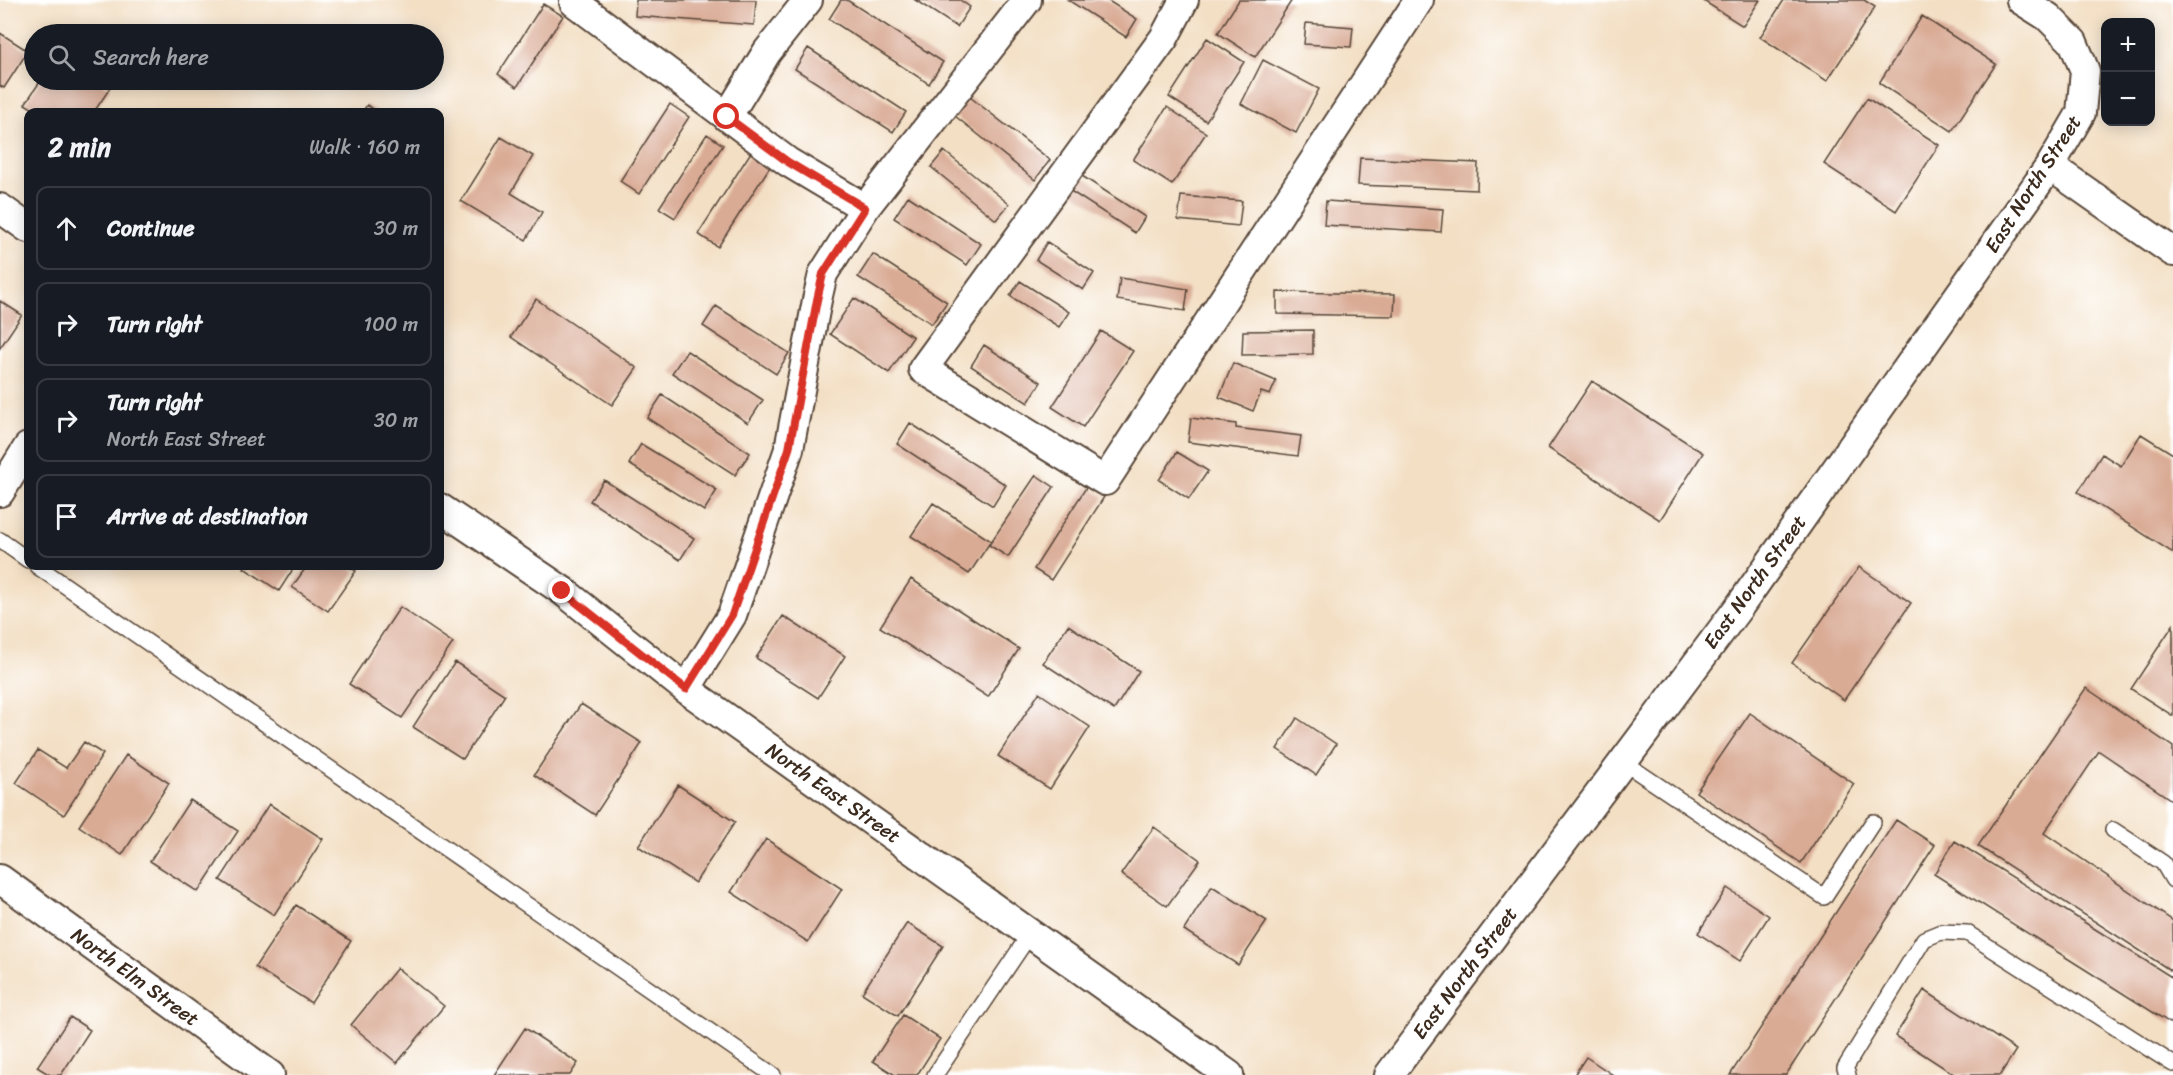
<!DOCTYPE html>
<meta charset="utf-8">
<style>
:root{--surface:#171b24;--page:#20242c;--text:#f1f3f6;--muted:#9ea1a6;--line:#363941}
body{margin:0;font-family:Sriracha,sans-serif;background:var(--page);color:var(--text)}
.controls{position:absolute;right:18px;top:18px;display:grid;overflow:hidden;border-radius:12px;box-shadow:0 3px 15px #0003}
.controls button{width:54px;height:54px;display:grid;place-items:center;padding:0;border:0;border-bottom:2px solid var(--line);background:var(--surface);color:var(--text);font:30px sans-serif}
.stop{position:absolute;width:18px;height:18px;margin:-14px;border:4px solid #d93025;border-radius:50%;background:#fff}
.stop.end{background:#d93025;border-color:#fff;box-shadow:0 2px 6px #0008}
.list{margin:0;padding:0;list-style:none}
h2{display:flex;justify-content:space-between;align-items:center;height:78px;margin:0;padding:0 24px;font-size:26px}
h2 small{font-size:20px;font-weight:400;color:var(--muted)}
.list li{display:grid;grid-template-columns:39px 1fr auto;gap:18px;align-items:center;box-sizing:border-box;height:84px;margin:0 12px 12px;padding:0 12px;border:2px solid var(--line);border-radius:12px}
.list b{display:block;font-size:22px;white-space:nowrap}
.list p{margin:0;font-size:20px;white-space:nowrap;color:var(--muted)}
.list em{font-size:20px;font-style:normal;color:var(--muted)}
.icon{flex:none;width:33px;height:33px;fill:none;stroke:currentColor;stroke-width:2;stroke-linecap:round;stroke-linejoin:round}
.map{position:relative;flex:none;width:2173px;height:1075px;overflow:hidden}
.search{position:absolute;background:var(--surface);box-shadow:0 3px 15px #0003;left:24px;top:24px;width:420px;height:66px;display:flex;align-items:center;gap:15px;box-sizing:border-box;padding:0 21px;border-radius:33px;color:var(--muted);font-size:22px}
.panel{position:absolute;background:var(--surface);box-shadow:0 3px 15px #0003;left:24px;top:108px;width:420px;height:462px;border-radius:12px}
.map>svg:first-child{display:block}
.building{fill:#d9aa94}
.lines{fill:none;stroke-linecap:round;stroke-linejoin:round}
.service-casing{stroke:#574537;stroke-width:18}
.minor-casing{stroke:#574537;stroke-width:32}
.service{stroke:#fff;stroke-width:15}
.minor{stroke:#fff;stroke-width:28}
.route{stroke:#d93025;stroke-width:8}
.labels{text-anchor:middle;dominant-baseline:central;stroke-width:6;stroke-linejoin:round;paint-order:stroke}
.street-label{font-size:20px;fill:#3b2a1e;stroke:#fff}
</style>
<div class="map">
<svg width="2173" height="1075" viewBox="0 0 2173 1075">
<rect width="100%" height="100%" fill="#fff"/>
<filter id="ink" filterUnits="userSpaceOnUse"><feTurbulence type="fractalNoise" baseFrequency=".0167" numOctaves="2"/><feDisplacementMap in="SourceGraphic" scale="12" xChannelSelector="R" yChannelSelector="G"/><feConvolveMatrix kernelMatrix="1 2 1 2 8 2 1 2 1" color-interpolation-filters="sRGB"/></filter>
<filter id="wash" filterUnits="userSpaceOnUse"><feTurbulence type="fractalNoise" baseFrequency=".008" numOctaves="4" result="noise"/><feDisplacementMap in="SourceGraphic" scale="24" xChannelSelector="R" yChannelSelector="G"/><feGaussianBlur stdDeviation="1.35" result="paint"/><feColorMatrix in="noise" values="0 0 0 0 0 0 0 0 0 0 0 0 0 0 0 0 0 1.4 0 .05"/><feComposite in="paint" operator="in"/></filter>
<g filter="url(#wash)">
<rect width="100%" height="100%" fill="#f3dfc4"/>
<g id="blocks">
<path class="building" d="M636,0H756L754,25L635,16Z
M841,0H847L943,62L929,84L829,19Z
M915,0H960L970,7L957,27Z
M1068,0H1107L1137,19L1126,37Z
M1239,0H1292L1255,57L1218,33Z
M1702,0H1760L1743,26Z
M1784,0H1864L1875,7L1827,81L1760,37Z
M543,4L563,16L517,87L498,74Z
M1922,16L1996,64L1952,131L1879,83Z
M1306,23L1353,27L1351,47L1304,44Z
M0,33L28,51L4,88L0,86Z
M1207,38L1244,62L1206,121L1169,97Z
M808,48L906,112L893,132L795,69Z
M1263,60L1319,89L1296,133L1241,104Z
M41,80H96L110,88L94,112H38L25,104Z
M970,97L1050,160L1035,180L955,116Z
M1867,98L1939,145L1896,211L1824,164Z
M670,104L689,117L639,194L620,181Z
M367,105L378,112H362Z
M1167,107L1206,133L1172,185L1133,160Z
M707,134L723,145L675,218L659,208Z
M501,137L533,156L511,193L542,212L526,240L461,201Z
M753,149L773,162L718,247L698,234Z
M944,151L1009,204L996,220L931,167Z
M1360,158L1478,163L1477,190L1358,185Z
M1079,174L1145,217L1135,233L1069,190Z
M908,196L981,244L967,265L894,218Z
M1181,196L1242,201L1239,226L1178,220Z
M1326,201L1443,209L1441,232L1324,225Z
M1047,242L1094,273L1083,290L1036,260Z
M873,254L947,302L932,324L858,277Z
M1120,278L1188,289L1185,311L1117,300Z
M1020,281L1069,312L1059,327L1010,296Z
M1277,292L1395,294L1394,316L1277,314Z
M854,298L913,337L889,373L830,334Z
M536,299L637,368L612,405L511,337Z
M0,301L22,315L0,348Z
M716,306L789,353L776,374L703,326Z
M1313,330V354L1242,355L1243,331Z
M1101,331L1133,351L1083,427L1052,407Z
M984,345L1041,382L1028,403L971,366Z
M687,351L763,400L748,423L672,373Z
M1233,363L1276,381L1270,395L1261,392L1253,411L1219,397Z
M1592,381L1703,453L1660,520L1548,448Z
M662,395L750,453L735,475L647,418Z
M1191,418L1236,424V428L1301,436L1298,456L1188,442Z
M910,423L1006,485L993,506L897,444Z
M2141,434L2173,454V553L2078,492L2102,454L2121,466Z
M641,444L717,490L704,511L629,464Z
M1177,452L1208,471L1189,499L1159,480Z
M1036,475L1054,487L1008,557L989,545Z
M604,480L694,538L680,560L590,501Z
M1087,486L1104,497L1051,580L1034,569Z
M933,503L991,541L969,574L911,536Z
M246,566H295L279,591L244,568Z
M307,566H348L356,571L328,611L292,587Z
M1859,567L1911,603L1844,700L1792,663Z
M911,579L1019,649L988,697L880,627Z
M400,607L453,643L402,718L349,684Z
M783,616L845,656L818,698L756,658Z
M1068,625L1139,671L1114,710L1043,663Z
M2173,625V716L2131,689Z
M455,662L505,695L463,759L413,727Z
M2086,688L2173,747V801L2099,751L2044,833L2173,921V972L1978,846Z
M1039,693L1090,727L1050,789L998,756Z
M581,704L642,743L595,815L534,775Z
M1750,713L1854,784L1801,863L1696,792Z
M1297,718L1336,744L1316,775L1277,749Z
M84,742L103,754L64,815L16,783L38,750L66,768Z
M126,755L169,783L122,855L79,826Z
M678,785L735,822L695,883L638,846Z
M190,800L238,831L198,892L150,861Z
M269,804L323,839L274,915L220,880Z
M1896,820L1935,845L1786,1075H1730Z
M1154,827L1200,860L1167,906L1121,874Z
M766,839L842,889L808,942L731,892Z
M1955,841L2173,978V1025L1934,874Z
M1212,886L1267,921L1238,965L1184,930Z
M1727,888L1769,916L1740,961L1698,933Z
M296,905L351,941L311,1003L255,967Z
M907,923L943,946L898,1016L862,993Z
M397,968L444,1006L397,1063L351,1025Z
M1924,990L2016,1050L2000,1075H1955L1895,1036Z
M903,1015L940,1039L917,1075H895L873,1061Z
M70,1017L90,1030L61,1075H50L37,1067Z
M525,1028L578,1063L570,1075H494Z
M1586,1057L1613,1075H1574Z"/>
</g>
</g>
<g filter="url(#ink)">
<use href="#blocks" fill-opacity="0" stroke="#574537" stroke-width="1.5"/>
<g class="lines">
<g class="service-casing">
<path id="service" d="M0,540L28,560
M37,566L773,1075
M1623,762L1824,897L1873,822
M2113,830L2163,863L2173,880
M935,1075L1030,934
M1848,1075L1845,1068L1924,939L1941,932L1967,933L2173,1064"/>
</g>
<g class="minor-casing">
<path id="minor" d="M575,0L574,2L788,162L865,208L823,274L817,300L789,449L732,615L686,689
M1184,0L1164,38L923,369L1105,481L1419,0
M727,117L767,52L808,0
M2050,166L2173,252
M0,208L28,228
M865,208L1027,0
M0,492L28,447
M440,508L563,591L686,689L1229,1075
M0,879L270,1075
M1389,1075L1739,607L2050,166L2081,113L2085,71L2073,42L2048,17L2021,0"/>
</g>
<use href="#service" class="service"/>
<use href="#minor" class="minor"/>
</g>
</g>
<g class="lines" filter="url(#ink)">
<path class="route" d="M562,591L686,689L732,615L789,449L817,300L823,274L865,208L788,162L727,117"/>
</g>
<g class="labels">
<g class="street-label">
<text transform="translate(2033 184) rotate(-57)">East North Street</text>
<text transform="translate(1755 582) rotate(-54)">East North Street</text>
<text transform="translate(833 793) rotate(35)">North East Street</text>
<text transform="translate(1465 973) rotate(-53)">East North Street</text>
<text transform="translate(135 977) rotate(36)">North Elm Street</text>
</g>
</g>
</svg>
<div class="controls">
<button>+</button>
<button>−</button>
</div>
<div class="stop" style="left:727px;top:117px"></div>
<div class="stop end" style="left:562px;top:591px"></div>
<div class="search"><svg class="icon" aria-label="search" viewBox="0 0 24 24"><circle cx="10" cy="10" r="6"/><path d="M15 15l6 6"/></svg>Search here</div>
<section class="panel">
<h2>2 min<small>Walk · 160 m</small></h2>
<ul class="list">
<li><svg class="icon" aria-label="ahead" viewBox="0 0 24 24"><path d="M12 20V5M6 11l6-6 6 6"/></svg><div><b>Continue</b></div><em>30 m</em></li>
<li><svg class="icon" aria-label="right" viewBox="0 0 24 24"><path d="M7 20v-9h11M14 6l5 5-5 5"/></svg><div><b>Turn right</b></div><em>100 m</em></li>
<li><svg class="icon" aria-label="right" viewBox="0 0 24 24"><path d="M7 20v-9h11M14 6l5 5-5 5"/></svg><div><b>Turn right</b><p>North East Street</p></div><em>30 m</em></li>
<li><svg class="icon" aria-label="arrive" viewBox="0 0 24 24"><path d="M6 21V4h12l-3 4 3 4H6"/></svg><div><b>Arrive at destination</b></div></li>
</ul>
</section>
</div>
